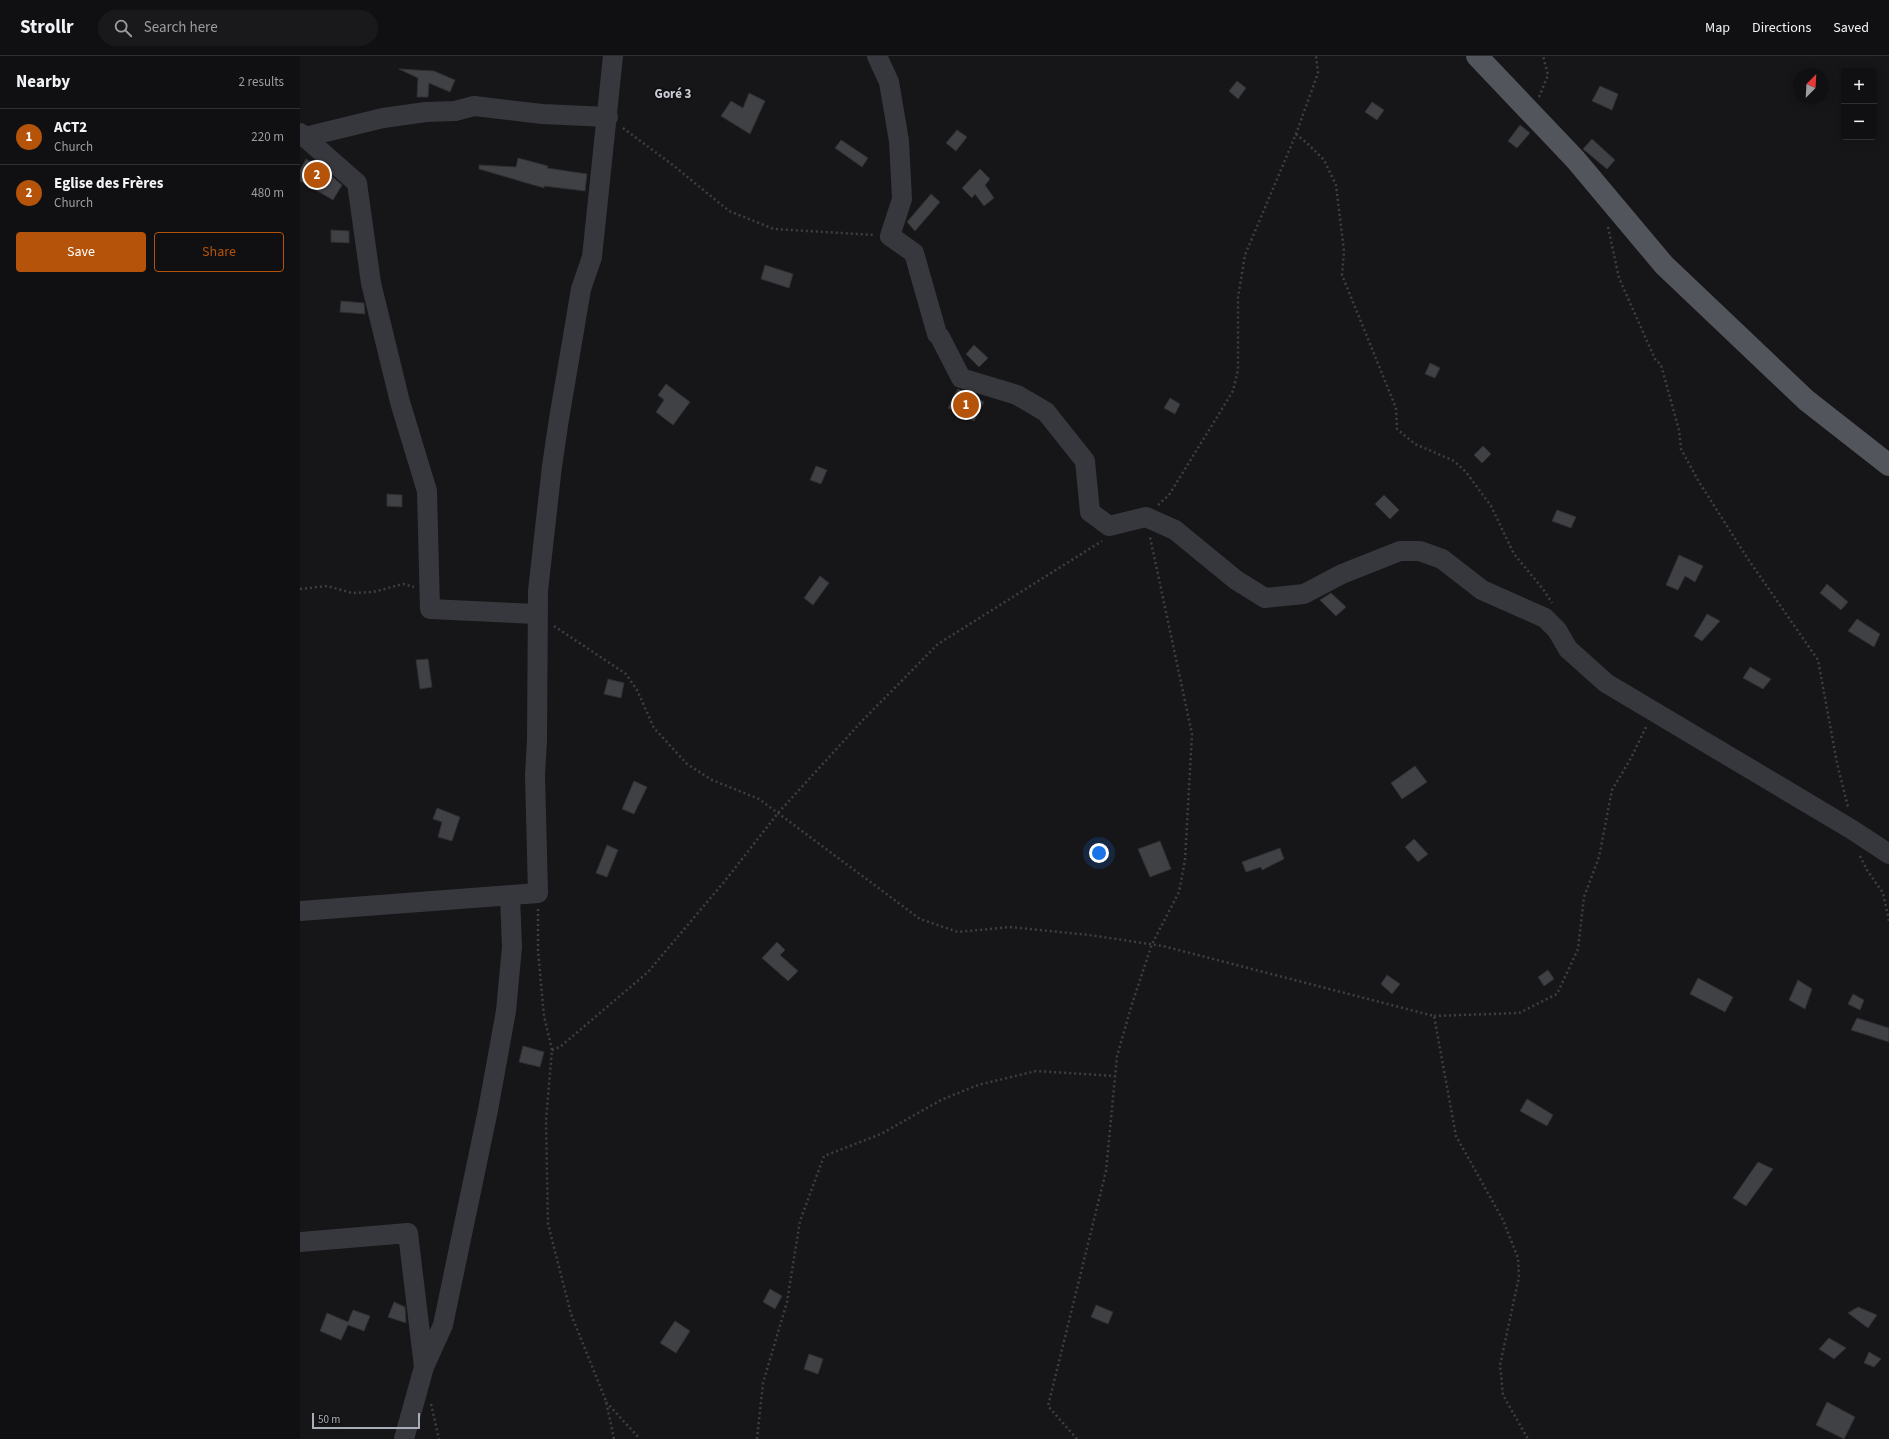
<!DOCTYPE html>
<meta charset="utf-8">
<style>
:root{--surface:#101012;--page:#19191b;--text:#f1f3f6;--muted:#9c9d9f;--line:#303032;--accent:#b45309}
body{margin:0;font-family:"Source Sans 3",sans-serif;background:var(--page);color:var(--text)}
.controls{position:absolute;right:12px;top:12px;display:grid;overflow:hidden;border-radius:4px;box-shadow:0 2px 10px #0003}
.controls button{width:36px;height:36px;display:grid;place-items:center;padding:0;border:0;border-bottom:1px solid var(--line);background:var(--surface);color:var(--text);font:20px sans-serif}
.compass{position:absolute;left:1493px;top:12px;width:36px;height:36px;border-radius:50%;background:var(--surface);box-shadow:0 2px 10px #0003;rotate:24deg}
.scale{position:absolute;left:12px;bottom:10px;width:108px;box-sizing:border-box;padding-left:4px;border:2px solid #a8adb8;border-top:0;font-size:11px;line-height:14px;white-space:nowrap;color:#a8adb8;-webkit-text-stroke:3px #111113;paint-order:stroke}
.you{position:absolute;left:799px;top:797px;width:14px;height:14px;margin:-10px;border:3px solid #fff;border-radius:50%;background:#1a73e8;box-shadow:0 0 0 6px #1a73e833}
.badge{display:grid;place-items:center;width:26px;height:26px;border-radius:50%;background:var(--accent);color:#fff;font-size:13px;font-weight:700}
.pin{position:absolute;translate:-50% -50%;border:2px solid #fff;box-shadow:0 1px 4px #0006}
.list{margin:0;padding:0;list-style:none}
h2{display:flex;justify-content:space-between;align-items:center;height:52px;margin:0;padding:0 16px;font-size:17px}
h2 small{font-size:13px;font-weight:400;color:var(--muted)}
.list li{display:grid;grid-template-columns:26px 1fr auto;gap:12px;align-items:center;box-sizing:border-box;height:56px;padding:0 16px;border-top:1px solid var(--line)}
.list b{display:block;font-size:15px;white-space:nowrap}
.list p{margin:0;font-size:13px;white-space:nowrap;color:var(--muted)}
.list em{font-size:13px;font-style:normal;color:var(--muted)}
.actions{display:flex;gap:8px;padding:12px 16px}
.actions a{flex:1;padding:9px 0;border:1px solid var(--accent);border-radius:4px;text-align:center;font-size:14px;color:var(--accent)}
.actions .main{background:var(--accent);color:#fff}
.icon{flex:none;width:22px;height:22px;fill:none;stroke:currentColor;stroke-width:2;stroke-linecap:round;stroke-linejoin:round}
.map{position:relative;flex:none;width:1589px;height:1383px;overflow:hidden}
header{display:flex;align-items:center;gap:24px;box-sizing:border-box;height:56px;padding:0 20px;background:var(--surface);border-bottom:1px solid var(--line)}
header strong{font-size:19px}
nav{display:flex;gap:22px;margin-inline-start:auto;font-size:14px}
.search{width:280px;height:36px;background:var(--page);display:flex;align-items:center;gap:10px;box-sizing:border-box;padding:0 14px;border-radius:22px;color:var(--muted);font-size:15px}
main{display:flex}
aside{flex:1;background:var(--surface)}
.map>svg:first-child{display:block}
.building{fill:#404145;stroke:#303034}
.lines{fill:none;stroke-linecap:round;stroke-linejoin:round}
.path{stroke:#3d3f44;stroke-width:2.5;stroke-dasharray:2 3;stroke-linecap:butt}
.minor{stroke:#37383d;stroke-width:20}
.major{stroke:#53555c;stroke-width:22}
.labels{text-anchor:middle;dominant-baseline:central;stroke-width:4;stroke-linejoin:round;paint-order:stroke}
.quarter-label{font-size:13px;font-weight:bold;fill:#c9ccd4;stroke:#111113}
</style>
<header>
<strong>Strollr</strong>
<div class="search"><svg class="icon" aria-label="search" viewBox="0 0 24 24"><circle cx="10" cy="10" r="6"/><path d="M15 15l6 6"/></svg>Search here</div>
<nav><a>Map</a><a>Directions</a><a>Saved</a></nav>
</header>
<main>
<aside>
<h2>Nearby<small>2 results</small></h2>
<ul class="list">
<li><span class="badge">1</span><div><b>ACT2</b><p>Church</p></div><em>220 m</em></li>
<li><span class="badge">2</span><div><b>Eglise des Frères</b><p>Church</p></div><em>480 m</em></li>
</ul>
<div class="actions"><a class="main">Save</a><a>Share</a></div>
</aside>
<div class="map">
<svg width="1589" height="1383" viewBox="0 0 1589 1383">
<rect width="100%" height="100%" fill="#161618"/>
<path class="building" d="M99,13L134,15L155,24L150,36L129,27L128,41H117L118,22Z
M937,25L946,32L938,43L929,35Z
M1300,30L1318,38L1312,54L1292,45Z
M449,37L465,45L450,78L421,60L431,45L443,52Z
M1072,46L1084,54L1077,64L1065,56Z
M1220,69L1230,77L1217,92L1208,85Z
M657,74L667,81L656,95L646,87Z
M1292,83L1315,104L1307,113L1283,93Z
M541,84L568,102L562,111L535,92Z
M218,102L248,110L247,112L287,118L285,135L244,130V132L179,113V109L216,111Z
M6,103L23,113L42,129L33,144L0,125V114Z
M680,113L690,123L685,129L694,142L684,150L675,138L672,142L662,132Z
M631,138L640,146L615,175L607,166Z
M31,174L49,175V187L31,186Z
M465,209L493,218L489,232L461,223Z
M41,245L64,247L65,258L40,256Z
M674,289L688,302L679,311L666,298Z
M1130,307L1140,312L1135,322L1125,318Z
M366,328L390,346L373,369L356,356L364,344L358,339Z
M658,333L684,346L674,365L648,352Z
M870,342L880,348L875,358L864,352Z
M1183,390L1191,398L1182,407L1174,399Z
M516,410L527,414L521,428L510,424Z
M87,438L102,439V451L87,450Z
M1084,439L1099,454L1090,463L1075,448Z
M1257,454L1276,461L1271,472L1252,465Z
M1379,499L1403,510L1395,526L1385,520L1378,534L1366,529Z
M520,520L529,527L513,549L504,542Z
M1527,528L1548,546L1541,554L1520,537Z
M1031,537L1046,551L1036,560L1020,544Z
M1407,558L1420,565L1402,585L1394,580Z
M1557,563L1580,578L1574,591L1548,575Z
M128,603L132,631L120,633L116,604Z
M1450,611L1471,623L1463,633L1443,622Z
M308,623L324,627L321,642L304,638Z
M1115,710L1127,726L1102,743L1091,727Z
M334,725L347,731L334,758L322,753Z
M137,752L160,761L152,785L138,781L142,766L133,763Z
M1114,783L1128,798L1118,806L1105,791Z
M860,785L871,813L850,821L838,793Z
M307,789L318,794L307,821L296,817Z
M980,792L984,803L962,814L961,811L946,816L942,806Z
M477,886L485,894L480,899L498,915L488,925L462,902Z
M1248,914L1254,923L1244,930L1238,921Z
M1087,919L1100,928L1092,938L1081,928Z
M1398,922L1433,941L1425,956L1390,938Z
M1498,924L1512,933L1505,953L1489,944Z
M1553,938L1564,944L1560,954L1548,948Z
M1557,962L1589,972V986L1551,974Z
M223,990L244,996L240,1011L219,1006Z
M1227,1043L1253,1059L1247,1070L1220,1055Z
M1458,1106L1473,1113L1446,1150L1433,1142Z
M470,1233L482,1240L475,1253L463,1246Z
M94,1246L105,1251L106,1267L88,1261Z
M796,1249L813,1256L808,1268L791,1261Z
M1558,1251L1577,1259L1568,1272L1548,1257Z
M53,1254L70,1260L64,1275L48,1269L41,1284L20,1275L27,1257L48,1266Z
M375,1265L390,1275L376,1297L360,1287Z
M1529,1282L1546,1292L1534,1303L1519,1293Z
M1569,1296L1581,1303L1574,1311L1564,1307Z
M509,1298L523,1303L518,1318L504,1313Z
M1527,1346L1555,1361L1544,1383L1516,1369Z"/>
<g class="lines">
<path class="path" d="M1239,41L1248,19L1243,0
M323,72L374,110L429,155L474,173L575,179
M996,78L1008,88L1024,104L1036,129L1044,195L1042,219L1096,352L1097,373L1115,388L1154,405L1166,416L1191,450L1214,498L1243,533L1252,547
M1308,171L1319,222L1355,303L1361,309L1379,374L1381,393L1399,426L1448,503L1518,604L1537,707L1548,751
M858,449L869,439L933,335L938,314V241L945,199L996,78L1018,17L1016,0
M0,533L27,530L52,537L73,536L103,528L114,531
M254,570L326,618L337,634L354,672L387,708L412,724L459,743L620,863L658,876L710,871L789,879L863,890L1134,960L1156,1080L1203,1164L1218,1202L1219,1221L1200,1309L1203,1339L1228,1383
M1560,800L1567,814L1583,837L1589,865
M238,853V895L244,960L252,994L246,1064L248,1168L271,1258L306,1345L314,1383
M1134,960L1219,957L1257,938L1278,893L1284,841L1299,801L1312,734L1331,702L1347,669
M252,994L260,991L348,916L424,826L478,757L562,665L638,588L802,485
M306,1346L340,1383
M131,1348L139,1383
M457,1383L463,1327L487,1246L500,1165L524,1100L581,1078L641,1044L678,1029L736,1015L815,1020
M777,1383L748,1350L806,1115L817,1000L832,948L852,888L879,836L885,804L892,678L850,481"/>
<path class="minor" d="M577,0L589,26L599,85L602,143L590,180L614,197L637,278L640,281L661,322L717,339L746,356L785,405L790,456L809,470L846,461L875,474L936,524L965,542L1004,538L1042,518L1100,495H1120L1142,503L1182,534L1245,562L1257,574L1268,593L1306,627L1551,773L1589,798
M0,77L57,127L71,227L100,346L127,435L130,553L237,558
M5,81L83,62L126,56L155,55L174,50L242,58L308,61
M0,855L238,837L235,719L237,684L238,535L252,410L259,363L281,233L292,201L313,0
M0,1186L108,1177L124,1311
M104,1383L124,1311L143,1269L188,1054L206,955L212,891L210,839"/>
<path class="major" d="M1177,0L1275,103L1364,209L1506,344L1589,409"/>
</g>
<g class="labels">
<g class="quarter-label">
<text x="373" y="38">Goré 3</text>
</g>
</g>
</svg>
<div class="controls">
<button>+</button>
<button>−</button>
</div>
<svg class="compass" viewBox="-18 -18 36 36"><path d="M0-13l5 13h-10z" fill="#e53935"/><path d="M0 13l5-13h-10z" fill="#9c9d9f"/></svg>
<div class="scale">50 m</div>
<div class="you"></div>
<div class="pin badge" style="left:666px;top:349px">1</div>
<div class="pin badge" style="left:17px;top:119px">2</div>
</div>
</main>
